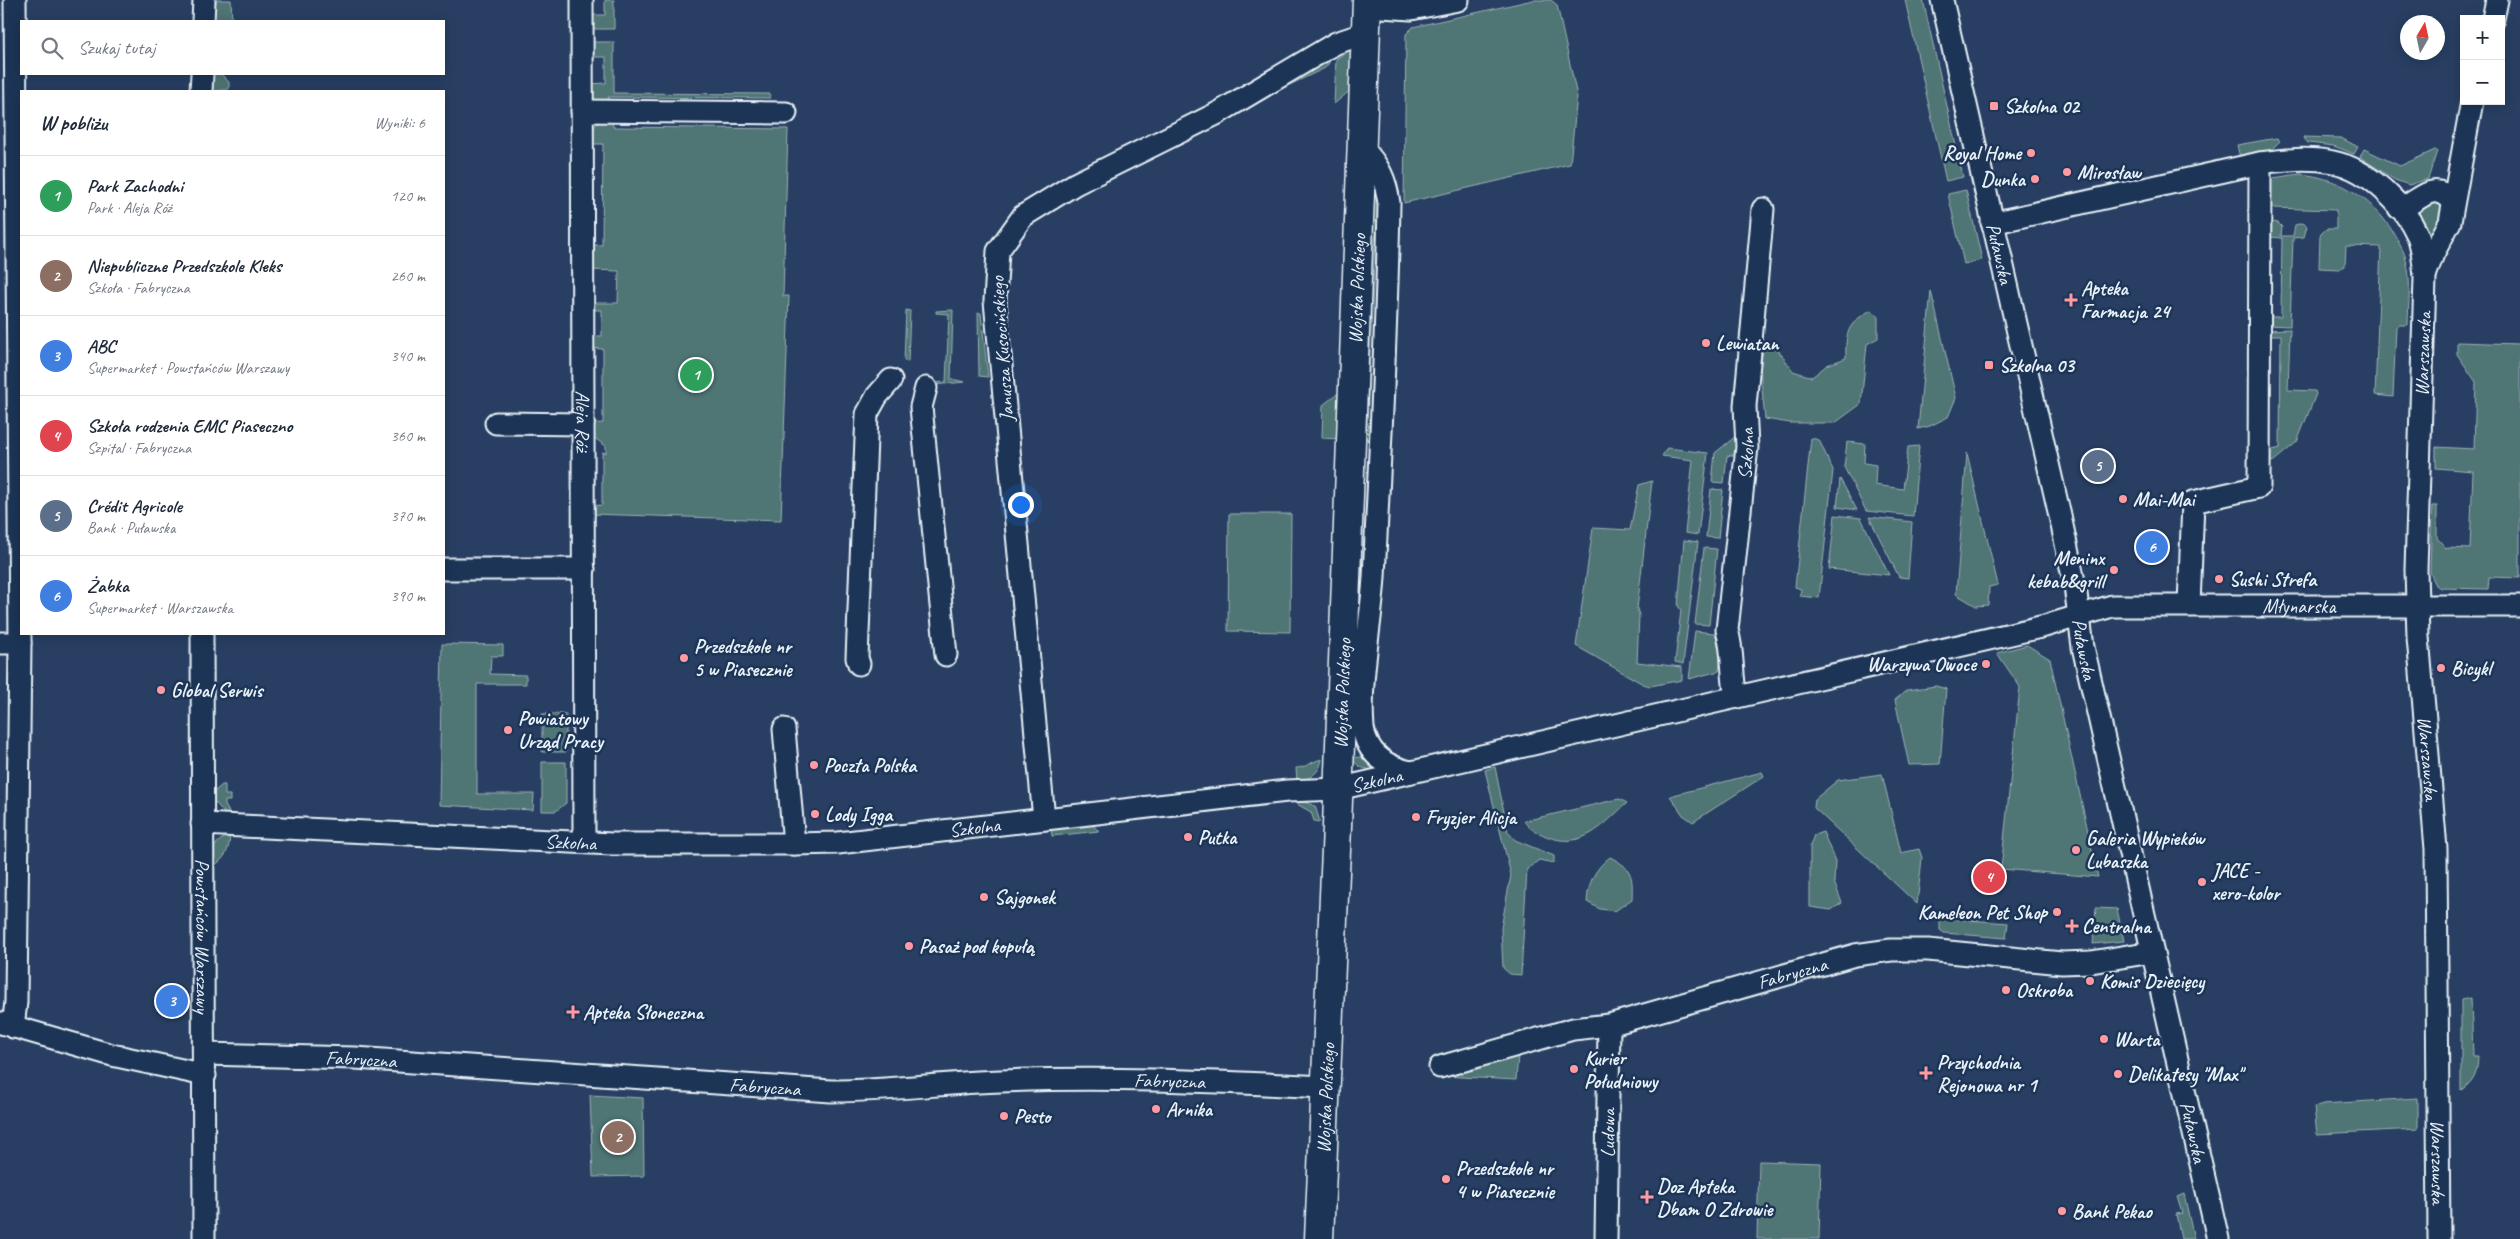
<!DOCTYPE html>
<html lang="pl">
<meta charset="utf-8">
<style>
:root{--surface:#fff;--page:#f6f6f7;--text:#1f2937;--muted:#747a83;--line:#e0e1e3;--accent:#845c67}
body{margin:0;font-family:Caveat,sans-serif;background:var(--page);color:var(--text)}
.controls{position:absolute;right:15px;top:15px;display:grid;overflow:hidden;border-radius:0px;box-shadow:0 2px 12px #0003}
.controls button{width:45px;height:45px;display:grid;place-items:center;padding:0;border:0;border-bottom:1px solid var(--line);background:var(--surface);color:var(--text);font:25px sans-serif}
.compass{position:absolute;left:2400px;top:15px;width:45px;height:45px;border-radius:50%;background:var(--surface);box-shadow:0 2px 12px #0003;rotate:9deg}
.you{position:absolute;left:1020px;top:504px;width:18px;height:18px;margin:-12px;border:4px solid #fff;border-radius:50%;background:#1a73e8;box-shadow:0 0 0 8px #1a73e833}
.badge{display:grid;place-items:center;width:32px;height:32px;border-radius:50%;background:var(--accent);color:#fff;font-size:16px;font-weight:700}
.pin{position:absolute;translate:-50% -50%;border:2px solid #fff;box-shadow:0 1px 5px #0006}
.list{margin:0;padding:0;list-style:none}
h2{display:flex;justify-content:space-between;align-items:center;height:65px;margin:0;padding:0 20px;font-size:21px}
h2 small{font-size:16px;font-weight:400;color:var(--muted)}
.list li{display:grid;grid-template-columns:32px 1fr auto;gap:15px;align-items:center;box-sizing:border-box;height:80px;padding:0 20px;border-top:1px solid var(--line)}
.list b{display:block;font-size:19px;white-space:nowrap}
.list p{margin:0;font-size:16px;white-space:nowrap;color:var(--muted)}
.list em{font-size:16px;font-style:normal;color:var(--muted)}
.icon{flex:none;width:28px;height:28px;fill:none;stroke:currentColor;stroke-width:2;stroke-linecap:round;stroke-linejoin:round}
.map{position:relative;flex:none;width:2520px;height:1239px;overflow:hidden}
.search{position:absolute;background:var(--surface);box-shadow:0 2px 12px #0003;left:20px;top:20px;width:425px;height:55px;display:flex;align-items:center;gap:12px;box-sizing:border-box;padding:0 18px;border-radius:0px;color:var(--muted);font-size:19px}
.panel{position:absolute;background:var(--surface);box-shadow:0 2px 12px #0003;left:20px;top:90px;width:425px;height:545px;border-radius:0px}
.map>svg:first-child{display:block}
.green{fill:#507475;stroke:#9cb2b6}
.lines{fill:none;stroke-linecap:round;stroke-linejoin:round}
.street-casing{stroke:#e8f1f8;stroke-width:25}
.secondary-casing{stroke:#e8f1f8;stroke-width:31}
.street{stroke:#1d3557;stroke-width:21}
.secondary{stroke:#1d3557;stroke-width:28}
.poi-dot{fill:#ff9aa2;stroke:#1d3557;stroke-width:2}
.labels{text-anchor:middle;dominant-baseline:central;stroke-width:5;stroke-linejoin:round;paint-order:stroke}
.poi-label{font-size:20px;font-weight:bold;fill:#e8f1f8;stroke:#1d3557;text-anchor:start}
.street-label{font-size:20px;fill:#e8f1f8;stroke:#1d3557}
</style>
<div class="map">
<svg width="2520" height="1239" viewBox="0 0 2520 1239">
<rect width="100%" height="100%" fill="#283f63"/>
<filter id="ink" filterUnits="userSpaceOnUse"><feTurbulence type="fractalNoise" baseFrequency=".02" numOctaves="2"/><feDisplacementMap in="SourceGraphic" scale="10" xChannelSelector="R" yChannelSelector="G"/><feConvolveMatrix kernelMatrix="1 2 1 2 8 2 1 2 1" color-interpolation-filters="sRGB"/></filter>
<g filter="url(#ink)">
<path class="green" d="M216,0H231L232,21H214Z
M605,0H614V29H591L589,15H605Z
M1533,0H1551L1557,5L1577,96L1570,164L1404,203L1406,34L1413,27Z
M1905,0H1923L1963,177L1946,181Z
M588,42H614V93L770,94V98L608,97L612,105L594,101L590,97L591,84L606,83V57H591Z
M1345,47L1353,49V88L1334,104L1336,59L1344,54Z
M1329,55V63L1325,68L1231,113Z
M211,74H221L229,82V89L214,91Z
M603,120H612L613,127L788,129L783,296H789L781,520L590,514V506L602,505V452L606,453V446L590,435V424L603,423V349L590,348V336H602V310H589V303H618L619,271L589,270L590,245H602L603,144H590C590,132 592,126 603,120Z
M2303,137L2341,138L2358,147L2354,154L2334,146L2308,143Z
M2277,138L2280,141L2270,151L2240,158L2237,145Z
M2364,149L2400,166L2435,150L2437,151L2428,179L2409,185L2395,180L2360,157Z
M1371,173L1376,177L1382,221L1375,239L1367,422L1374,439L1362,438Z
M2300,174C2343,178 2377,202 2397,239C2400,246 2405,252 2406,260C2412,280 2408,304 2408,325H2398L2396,327L2393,397L2375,395L2381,247L2346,246L2345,266L2339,269L2319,268L2320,235L2326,229H2336V210L2271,208L2267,205L2266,179Z
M1966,190L1982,260L1964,264L1948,194Z
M2433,198L2446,208L2435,230L2429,231L2420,227L2415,208Z
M2273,222L2278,223L2282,227L2281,236H2293L2295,225L2303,223L2307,226L2304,237L2293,238L2290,326L2266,325L2268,317H2281L2282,238L2270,237L2269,224Z
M1931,291L1956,398L1948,417L1930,426L1918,429Z
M906,310L910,311L908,362L904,361Z
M953,310L951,379L965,382L934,385L933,383L946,382L949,314L936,313V311Z
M1871,310L1878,315V338L1867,344L1861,404L1835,423H1790L1765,419L1760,369L1763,349L1773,343L1793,371L1812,377L1827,365L1846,358C1845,332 1848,323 1871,310Z
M978,313H981L988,377L979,376Z
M2290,329L2288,390L2315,391L2316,394L2297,442L2274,461L2265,464L2269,451L2280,448L2281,335H2268L2266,330Z
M2457,342L2520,344V578L2489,577L2488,589L2440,588L2436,585L2430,573L2432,506H2437V538L2446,548L2470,549L2473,471L2436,468V447L2474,449L2476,382L2457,354Z
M1342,390L1340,439L1322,438L1323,405Z
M1736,436L1739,454L1727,456L1724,483L1712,482L1715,453Z
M1811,438L1819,440L1833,470L1819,598L1800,596L1801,589L1795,587Z
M1847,442L1865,444L1864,463L1876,465L1875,485L1903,489L1908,447L1919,446L1913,516L1866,511L1844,467Z
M1667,448L1708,453L1698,535L1685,533L1693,460L1662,456Z
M1967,453L1998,585L1989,587L1988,605L1976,606L1956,594Z
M1840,479L1857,510L1837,507Z
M1652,481L1637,609L1639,615L1637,662L1682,667V680L1650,686L1643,684L1576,646L1593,528L1630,530L1639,485Z
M1711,489L1723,490L1718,538L1706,537Z
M1229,514H1291L1290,632L1228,631Z
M1835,515L1861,518L1889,575L1829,569Z
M1869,517L1912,522L1908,578L1899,577Z
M1684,540L1698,542L1683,664L1675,662L1681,610L1678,606Z
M1704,548L1717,549L1709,625L1695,624Z
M1695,631L1723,634L1719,671L1689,679Z
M442,644L503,645V656H491L490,674L526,675V684H477V794H534L533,810L439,805Z
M2027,645L2050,659L2098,877L2001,869L2020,687L1997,653Z
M1936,686L1946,689L1940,764L1909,765L1895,700L1907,690Z
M542,714H566V752H542Z
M1368,756L1383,769C1370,771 1359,770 1352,758Z
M1322,759C1320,773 1310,779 1297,782L1296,768C1306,768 1312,761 1322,759Z
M542,762H566V803L556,811H542Z
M1495,767L1508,832L1515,840L1554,856V863L1539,860L1527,869L1521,975L1510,974L1503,968L1501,928L1511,875L1485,770Z
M1762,772L1764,776L1693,822L1683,815L1670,796Z
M1882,774L1901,853L1919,849L1922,858L1917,904L1814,808L1815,799L1838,780Z
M222,785H225V795H230V801H225V805L231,816L225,814L214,801V792Z
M1294,798L1315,806L1320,822L1314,821L1311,812L1295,803Z
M1619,799L1627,803C1603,825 1582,851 1546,836C1537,832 1530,830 1524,821Z
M1088,821L1099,831L1052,836L1051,829L1054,825Z
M1823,832L1835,861L1834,882L1842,903L1831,910L1810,907V846L1814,835Z
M230,836C229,851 225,859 212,867C212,852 213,840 230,836Z
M1610,857C1632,868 1633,875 1632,899L1615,911L1600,909L1587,902C1588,882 1595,869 1610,857Z
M2096,908L2117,909L2124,941L2093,944Z
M1940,918L2008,923L2006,938L1944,933L1940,930Z
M2471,998L2473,1056H2478C2478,1071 2474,1082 2461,1090V1000Z
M1518,1055L1516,1080L1443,1076Z
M590,1095L643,1098L644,1176L593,1177Z
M2418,1098V1129L2317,1134L2314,1107L2323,1104Z
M1759,1161L1821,1163L1819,1239H1757Z
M2184,1194L2194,1239H2181L2176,1214L2182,1213L2177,1197Z"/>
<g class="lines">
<g class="street-casing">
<g id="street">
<path id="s1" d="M582,0L584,842"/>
<path id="s2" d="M1942,0L2060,516L2075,586L2083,647L2218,1239"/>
<path d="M1367,6L1411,9L1458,0"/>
<path d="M2493,19L2497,0"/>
<path d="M203,21L204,0"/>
<path d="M201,91L202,74"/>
<path d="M582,111L786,113"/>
<path d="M1362,148C1379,165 1386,180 1389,203C1387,328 1380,453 1374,577C1371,627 1359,677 1363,728C1367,754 1386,767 1411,772"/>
<path d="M2399,208C2417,206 2430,178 2452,200"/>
<path id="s3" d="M1992,223L2260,163C2284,160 2308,157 2333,162C2368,169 2404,204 2418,236C2423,249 2424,264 2425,278L2416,570L2418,637L2436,849L2439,1239"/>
<path d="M2426,273L2433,254L2450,222L2472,101"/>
<path d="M926,388L921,407L946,655"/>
<path d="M496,423L583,424"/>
<path d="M444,569H584"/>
<path d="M2189,605L2193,502L2259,487L2260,163"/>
<path id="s4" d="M202,634L204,1239"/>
<path d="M0,643H20"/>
<path d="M859,664L857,658L867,414L877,396L891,380"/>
<path id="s5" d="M1736,697C1731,673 1734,653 1727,630L1747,447L1745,406L1763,209"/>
<path d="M784,729L794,844"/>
<path d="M1044,819L995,301L998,251L1023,216L1075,184L1218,113L1336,43L1366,33"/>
<path id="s6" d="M202,824L612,844H794L838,843L1287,791L1338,789L2045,626L2112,606H2520"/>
<path d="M1,1023L112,1055L205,1075"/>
<path d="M13,1027L16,1002L20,643L15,0"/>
<path id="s7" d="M205,1054L355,1058L831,1091C881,1091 929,1085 978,1082C1094,1076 1210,1081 1326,1087"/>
<path id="s8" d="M1440,1067L1573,1029L1609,1025L1855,955L1891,950H1928L2062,963L2091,962L2152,952"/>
<path id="s9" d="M1606,1239L1609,1025"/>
</g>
</g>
<g class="secondary-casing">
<g id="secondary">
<path id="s10" d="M1319,1239L1337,827L1367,0"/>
</g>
</g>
<use href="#street" class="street"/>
<use href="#secondary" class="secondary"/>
</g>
</g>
<g class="poi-dot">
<rect x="1989" y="101" width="10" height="10" rx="2.5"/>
<circle cx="2031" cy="153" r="5"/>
<circle cx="2067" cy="172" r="5"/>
<circle cx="2035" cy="179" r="5"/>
<path d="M2068.5 292.5h5v5h5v5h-5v5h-5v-5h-5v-5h5z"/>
<circle cx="1706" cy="343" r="5"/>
<rect x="1984" y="360" width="10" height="10" rx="2.5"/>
<circle cx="2123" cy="499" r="5"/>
<circle cx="2114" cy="570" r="5"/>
<circle cx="2219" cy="579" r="5"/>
<circle cx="684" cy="658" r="5"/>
<circle cx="1986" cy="664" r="5"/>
<circle cx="2441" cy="668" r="5"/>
<circle cx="161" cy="690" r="5"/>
<circle cx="508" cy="730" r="5"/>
<circle cx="814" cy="765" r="5"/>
<circle cx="815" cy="814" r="5"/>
<circle cx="1416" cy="817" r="5"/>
<circle cx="1188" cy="837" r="5"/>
<circle cx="2076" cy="850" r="5"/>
<circle cx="2202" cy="882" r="5"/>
<circle cx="984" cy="897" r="5"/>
<circle cx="2057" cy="912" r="5"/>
<path d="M2069.5 918.5h5v5h5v5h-5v5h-5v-5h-5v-5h5z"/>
<circle cx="909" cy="946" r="5"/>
<circle cx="2090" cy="981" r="5"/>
<circle cx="2006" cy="990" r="5"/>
<path d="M570.5 1004.5h5v5h5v5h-5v5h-5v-5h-5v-5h5z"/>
<circle cx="2104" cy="1039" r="5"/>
<circle cx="1574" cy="1069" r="5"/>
<path d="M1923.5 1065.5h5v5h5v5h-5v5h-5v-5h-5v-5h5z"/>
<circle cx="2118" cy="1074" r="5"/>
<circle cx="1156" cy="1109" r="5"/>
<circle cx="1004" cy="1116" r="5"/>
<circle cx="1446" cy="1179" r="5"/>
<path d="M1644.5 1189.5h5v5h5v5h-5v5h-5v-5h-5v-5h5z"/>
<circle cx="2062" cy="1211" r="5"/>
</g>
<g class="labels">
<g class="poi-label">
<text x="2004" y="106">Szkolna 02</text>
<text x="2021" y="153" text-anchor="end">Royal Home</text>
<text x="2077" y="172">Mirosław</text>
<text x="2025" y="179" text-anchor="end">Dunka</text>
<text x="2081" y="288">Apteka<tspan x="2081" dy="23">Farmacja 24</tspan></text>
<text x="1716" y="343">Lewiatan</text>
<text x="1999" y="365">Szkolna 03</text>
<text x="2133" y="499">Mai-Mai</text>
<text x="2104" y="558" text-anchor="end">Meninx<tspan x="2104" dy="23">kebab&amp;grill</tspan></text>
<text x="2229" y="579">Sushi Strefa</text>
<text x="694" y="646">Przedszkole nr<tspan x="694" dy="23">5 w Piasecznie</tspan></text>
<text x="1976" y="664" text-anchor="end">Warzywa Owoce</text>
<text x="2451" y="668">Bicykl</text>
<text x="171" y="690">Global Serwis</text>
<text x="518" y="718">Powiatowy<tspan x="518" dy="23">Urząd Pracy</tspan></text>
<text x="824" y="765">Poczta Polska</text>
<text x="825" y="814">Lody Igga</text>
<text x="1426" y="817">Fryzjer Alicja</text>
<text x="1198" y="837">Putka</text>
<text x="2086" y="838">Galeria Wypieków<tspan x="2086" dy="23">Lubaszka</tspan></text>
<text x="2212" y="870">JACE -<tspan x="2212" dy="23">xero-kolor</tspan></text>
<text x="994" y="897">Sajgonek</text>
<text x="2047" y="912" text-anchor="end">Kameleon Pet Shop</text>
<text x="2082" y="926">Centralna</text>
<text x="919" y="946">Pasaż pod kopułą</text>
<text x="2100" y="981">Komis Dziecięcy</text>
<text x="2016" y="990">Oskroba</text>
<text x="583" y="1012">Apteka Słoneczna</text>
<text x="2114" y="1039">Warta</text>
<text x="1584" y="1058">Kurier<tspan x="1584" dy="23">Południowy</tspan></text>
<text x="1937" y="1062">Przychodnia<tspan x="1937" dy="23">Rejonowa nr 1</tspan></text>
<text x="2128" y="1074">Delikatesy "Max"</text>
<text x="1166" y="1109">Arnika</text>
<text x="1014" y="1116">Pesto</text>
<text x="1456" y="1168">Przedszkole nr<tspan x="1456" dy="23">4 w Piasecznie</tspan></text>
<text x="1657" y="1186">Doz Apteka<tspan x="1657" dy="23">Dbam O Zdrowie</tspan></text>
<text x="2072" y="1211">Bank Pekao</text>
</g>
<g class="street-label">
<text stroke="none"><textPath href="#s2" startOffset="260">Puławska</textPath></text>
<text stroke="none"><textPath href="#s10" startOffset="951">Wojska Polskiego</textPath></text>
<text transform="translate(1002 349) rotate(-94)">Janusza Kusocińskiego</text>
<text transform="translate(2423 354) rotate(-88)">Warszawska</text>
<text stroke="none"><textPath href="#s1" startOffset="421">Aleja Róż</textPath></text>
<text stroke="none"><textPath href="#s5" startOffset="245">Szkolna</textPath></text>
<text stroke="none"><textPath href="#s6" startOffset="2122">Młynarska</textPath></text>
<text stroke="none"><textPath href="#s2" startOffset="665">Puławska</textPath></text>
<text stroke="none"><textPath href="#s10" startOffset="546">Wojska Polskiego</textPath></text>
<text stroke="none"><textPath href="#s3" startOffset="988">Warszawska</textPath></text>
<text stroke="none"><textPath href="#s6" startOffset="1179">Szkolna</textPath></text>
<text stroke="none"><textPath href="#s6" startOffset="774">Szkolna</textPath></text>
<text stroke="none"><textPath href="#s6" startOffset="369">Szkolna</textPath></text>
<text stroke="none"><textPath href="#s4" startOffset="302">Powstańców Warszawy</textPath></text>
<text stroke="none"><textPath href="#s8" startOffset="365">Fabryczna</textPath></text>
<text stroke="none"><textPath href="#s7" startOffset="156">Fabryczna</textPath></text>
<text stroke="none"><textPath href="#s7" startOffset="966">Fabryczna</textPath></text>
<text stroke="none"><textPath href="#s7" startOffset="561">Fabryczna</textPath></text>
<text stroke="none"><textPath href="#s10" startOffset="141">Wojska Polskiego</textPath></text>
<text stroke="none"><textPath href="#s9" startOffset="106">Ludowa</textPath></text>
<text stroke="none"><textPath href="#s2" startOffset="1160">Puławska</textPath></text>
<text stroke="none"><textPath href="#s3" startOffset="1392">Warszawska</textPath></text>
</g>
</g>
</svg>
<div class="controls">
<button>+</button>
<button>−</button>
</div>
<svg class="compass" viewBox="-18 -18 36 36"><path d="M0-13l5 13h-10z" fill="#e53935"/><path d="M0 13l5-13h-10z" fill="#747a83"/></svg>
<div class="you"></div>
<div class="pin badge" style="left:696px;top:375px;background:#2e9e5b">1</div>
<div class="pin badge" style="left:618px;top:1137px;background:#8d6e63">2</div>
<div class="pin badge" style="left:172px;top:1001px;background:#3f7fe0">3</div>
<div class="pin badge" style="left:1989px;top:877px;background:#e0444e">4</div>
<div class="pin badge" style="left:2098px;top:466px;background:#5c6f8a">5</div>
<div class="pin badge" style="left:2152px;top:547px;background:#3f7fe0">6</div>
<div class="search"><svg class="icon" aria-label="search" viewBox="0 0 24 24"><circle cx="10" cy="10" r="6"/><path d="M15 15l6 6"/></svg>Szukaj tutaj</div>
<section class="panel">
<h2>W pobliżu<small>Wyniki: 6</small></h2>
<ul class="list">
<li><span class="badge" style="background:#2e9e5b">1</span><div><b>Park Zachodni</b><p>Park · Aleja Róż</p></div><em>120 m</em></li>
<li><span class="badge" style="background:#8d6e63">2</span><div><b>Niepubliczne Przedszkole Kleks</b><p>Szkoła · Fabryczna</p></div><em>260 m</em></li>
<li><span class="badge" style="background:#3f7fe0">3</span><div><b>ABC</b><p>Supermarket · Powstańców Warszawy</p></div><em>340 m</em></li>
<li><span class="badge" style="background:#e0444e">4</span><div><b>Szkoła rodzenia EMC Piaseczno</b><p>Szpital · Fabryczna</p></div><em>360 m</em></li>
<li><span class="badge" style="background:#5c6f8a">5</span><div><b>Crédit Agricole</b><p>Bank · Puławska</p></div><em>370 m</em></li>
<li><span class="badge" style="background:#3f7fe0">6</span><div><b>Żabka</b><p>Supermarket · Warszawska</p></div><em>390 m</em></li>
</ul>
</section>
</div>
